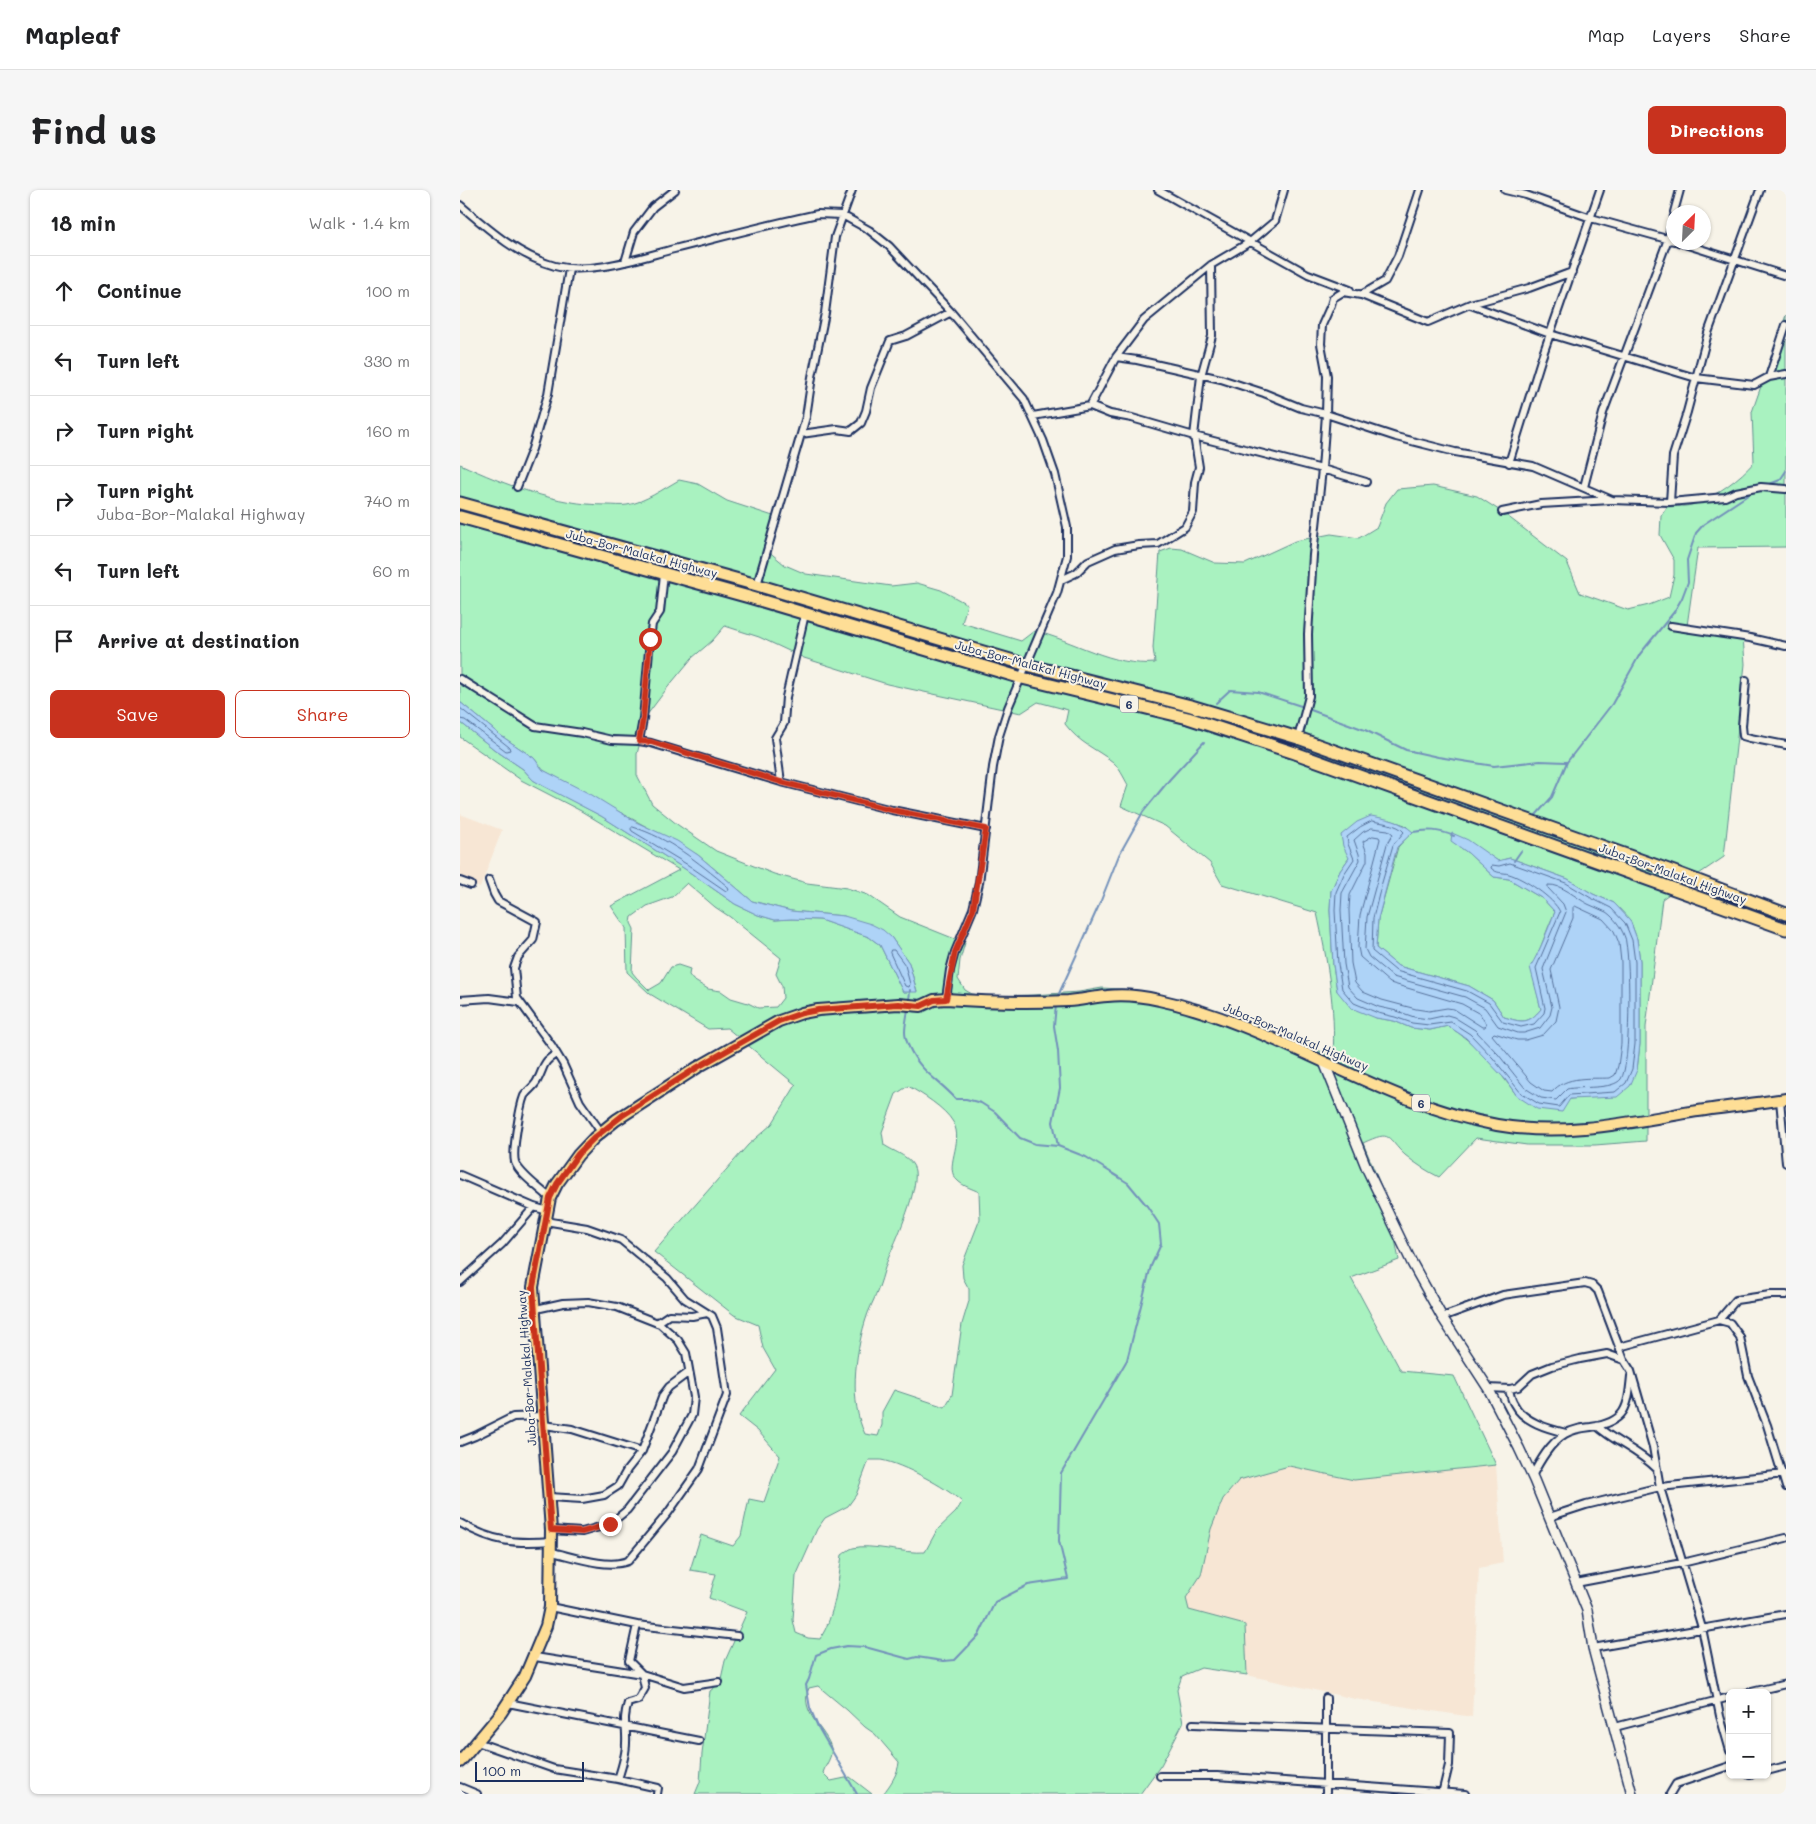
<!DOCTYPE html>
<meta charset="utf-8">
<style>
:root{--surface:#fff;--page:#f6f6f6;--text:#202124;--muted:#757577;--line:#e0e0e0;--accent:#c8321e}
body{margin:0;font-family:Mali,sans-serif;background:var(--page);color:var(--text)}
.controls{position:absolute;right:15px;bottom:15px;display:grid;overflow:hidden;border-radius:8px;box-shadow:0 1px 4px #0004}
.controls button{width:45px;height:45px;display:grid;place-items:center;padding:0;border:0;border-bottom:1px solid var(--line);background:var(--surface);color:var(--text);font:25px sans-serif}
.compass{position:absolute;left:1206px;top:15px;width:45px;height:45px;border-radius:50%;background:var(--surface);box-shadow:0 1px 4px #0004;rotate:24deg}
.scale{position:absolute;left:15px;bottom:12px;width:109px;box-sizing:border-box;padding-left:5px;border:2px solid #1b2f5e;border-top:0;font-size:14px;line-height:18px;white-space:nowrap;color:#1b2f5e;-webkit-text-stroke:4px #f7f3e8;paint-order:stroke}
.stop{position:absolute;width:15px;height:15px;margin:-11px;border:4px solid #c8321e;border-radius:50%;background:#fff}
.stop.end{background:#c8321e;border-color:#fff;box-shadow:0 1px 5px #0008}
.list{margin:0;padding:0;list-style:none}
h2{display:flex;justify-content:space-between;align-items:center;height:65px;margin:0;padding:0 20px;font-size:21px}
h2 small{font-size:16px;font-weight:400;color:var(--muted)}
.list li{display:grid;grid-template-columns:32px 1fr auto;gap:15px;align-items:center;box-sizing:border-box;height:70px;padding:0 20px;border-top:1px solid var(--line)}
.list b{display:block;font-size:19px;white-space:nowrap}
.list p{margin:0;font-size:16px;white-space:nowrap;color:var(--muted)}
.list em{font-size:16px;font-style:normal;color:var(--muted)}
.actions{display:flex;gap:10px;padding:15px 20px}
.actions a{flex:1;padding:11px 0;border:1px solid var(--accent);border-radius:8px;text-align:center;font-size:18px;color:var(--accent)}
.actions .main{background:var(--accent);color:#fff}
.icon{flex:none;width:28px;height:28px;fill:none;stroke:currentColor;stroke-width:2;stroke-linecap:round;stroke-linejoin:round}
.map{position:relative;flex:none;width:1326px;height:1604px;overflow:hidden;border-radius:8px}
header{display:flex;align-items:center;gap:30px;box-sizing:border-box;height:70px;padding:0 25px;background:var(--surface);border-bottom:1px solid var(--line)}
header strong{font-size:24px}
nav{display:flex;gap:28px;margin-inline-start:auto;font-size:18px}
.intro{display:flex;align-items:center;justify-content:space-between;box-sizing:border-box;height:120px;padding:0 30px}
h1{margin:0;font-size:35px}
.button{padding:12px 22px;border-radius:8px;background:var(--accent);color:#fff;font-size:18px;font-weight:700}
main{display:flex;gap:30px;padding:0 30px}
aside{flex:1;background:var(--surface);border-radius:8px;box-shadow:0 1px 4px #0004}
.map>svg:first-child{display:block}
.built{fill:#f7e6d4}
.green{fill:#a9f2c0;stroke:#62908f;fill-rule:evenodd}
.water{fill:#aed3f7;stroke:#7391ba}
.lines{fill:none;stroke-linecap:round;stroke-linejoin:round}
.shore{stroke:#56719b;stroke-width:1}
.stream{stroke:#7391ba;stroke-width:2}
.street-casing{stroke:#1b2f5e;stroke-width:10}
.secondary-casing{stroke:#1b2f5e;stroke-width:12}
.primary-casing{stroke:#1b2f5e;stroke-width:14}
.highway-casing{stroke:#1b2f5e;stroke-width:15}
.street{stroke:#f7f3e8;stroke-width:6}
.secondary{stroke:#f7f3e8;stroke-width:9}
.primary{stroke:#fede96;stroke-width:10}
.highway{stroke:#fede96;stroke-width:11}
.route{stroke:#c8321e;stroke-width:6}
.labels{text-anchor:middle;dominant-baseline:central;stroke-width:4;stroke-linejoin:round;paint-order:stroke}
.shield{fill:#f7f3e8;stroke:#5d6a87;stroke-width:1}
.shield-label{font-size:11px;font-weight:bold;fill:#1b2f5e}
.street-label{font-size:12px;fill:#1b2f5e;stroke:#f7f3e8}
</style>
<header>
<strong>Mapleaf</strong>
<nav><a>Map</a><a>Layers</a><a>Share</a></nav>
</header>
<div class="intro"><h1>Find us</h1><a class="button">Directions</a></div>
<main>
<aside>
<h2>18 min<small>Walk · 1.4 km</small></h2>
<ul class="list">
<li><svg class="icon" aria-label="ahead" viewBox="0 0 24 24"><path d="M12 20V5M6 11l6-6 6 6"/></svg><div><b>Continue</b></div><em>100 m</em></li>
<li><svg class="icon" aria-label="left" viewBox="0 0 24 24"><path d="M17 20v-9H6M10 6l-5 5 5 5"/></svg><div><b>Turn left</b></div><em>330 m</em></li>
<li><svg class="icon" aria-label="right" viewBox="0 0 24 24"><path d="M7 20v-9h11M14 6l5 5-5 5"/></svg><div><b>Turn right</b></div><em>160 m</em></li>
<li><svg class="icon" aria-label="right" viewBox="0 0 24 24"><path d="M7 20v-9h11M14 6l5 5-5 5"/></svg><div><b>Turn right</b><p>Juba-Bor-Malakal Highway</p></div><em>740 m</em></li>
<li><svg class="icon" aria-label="left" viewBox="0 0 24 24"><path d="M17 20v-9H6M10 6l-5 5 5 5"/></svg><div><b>Turn left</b></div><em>60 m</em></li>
<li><svg class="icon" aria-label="arrive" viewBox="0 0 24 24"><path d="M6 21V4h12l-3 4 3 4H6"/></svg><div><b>Arrive at destination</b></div></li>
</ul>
<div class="actions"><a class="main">Save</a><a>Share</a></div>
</aside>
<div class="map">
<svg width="1326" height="1604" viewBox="0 0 1326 1604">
<rect width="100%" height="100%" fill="#f7f3e8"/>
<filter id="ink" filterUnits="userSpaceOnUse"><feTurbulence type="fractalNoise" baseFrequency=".02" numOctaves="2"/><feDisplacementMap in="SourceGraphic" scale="10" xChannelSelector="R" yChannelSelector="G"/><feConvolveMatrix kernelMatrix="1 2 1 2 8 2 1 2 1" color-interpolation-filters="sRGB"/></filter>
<g filter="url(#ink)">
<path class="built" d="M0,624L42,640L20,698L0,690Z
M1036,1275L1043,1373L1019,1378L1012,1527L895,1509L787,1485L785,1435L729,1420L726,1408L741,1385L751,1339L763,1309L779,1290L829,1276L894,1290Z"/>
<path class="green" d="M1326,125V357L1238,358L1226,443L1283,446L1285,474L1264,667L1202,709L1186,837V951L1135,955H1067L1016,948L979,987C967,981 956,974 945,965C926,948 933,939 903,953L928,1013L939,1070L891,1088L941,1181L994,1186L1036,1275L894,1290L829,1276L779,1290L763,1309L751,1339L741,1385L726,1408L729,1420L785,1435L787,1485L741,1478L722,1486L717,1500L723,1533L701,1575L680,1604H423C430,1595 438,1584 439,1572L415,1544L405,1537L387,1520L358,1496L349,1498C338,1522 367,1540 371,1558C373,1567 365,1575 363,1583L371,1591L390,1587L412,1604H235L240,1592L242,1564L250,1501L260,1493L265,1471L287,1422L249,1408L256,1384L230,1380L241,1345L273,1356L281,1346L289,1309L304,1312L320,1266L298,1241L279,1226L315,1179L303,1158L298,1135L274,1125L194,1062L288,955L312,934L336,895L267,838L248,839L190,804L167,782L166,738L151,716L219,680L121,621L61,590L0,547V532L35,560L63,579L73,590L141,626L225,679L275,714L298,725L315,730L331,729L360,730L409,747L420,755L443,802L457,801L449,773L431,747L384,726L331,721L292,711L238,665L83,580L74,568L40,545L0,512V274C46,295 96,315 147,315C154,315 161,316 167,315C185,312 203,299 219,290L238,294L267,311L313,326L307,360L325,375L346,384L431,396L457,393L481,400L507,414L502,433L561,451L574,441C613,450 653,477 695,473L693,458L700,362L711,358L722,359L755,373L785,374L835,351L871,344L899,348L917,337L926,313L937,299L973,296L1017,306L1042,322L1107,372L1120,403L1168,420L1189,415L1209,407L1214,385V370L1200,345L1201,326L1207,317C1216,316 1227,317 1235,314C1253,308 1282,287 1294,272L1292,222ZM265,436L299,447L344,468L427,494L561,523L578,512L608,520L605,534C620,554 635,558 653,572C659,577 664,588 668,595L661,616L705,636L750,673L762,694L857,723C867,768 876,820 873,866L769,826L677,800L642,798L619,802L572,805L529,806L512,804L505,800L498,789L500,770L505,753L440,727L408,705L387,698L347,693L314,684L256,661L218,635L192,614L177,585V564L187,525L208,497L232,468L252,451ZM930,630L945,635L952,642L938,657L918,729L916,758L938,776L1009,796L1033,810L1044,827C1061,832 1068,835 1081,819L1071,777C1081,760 1086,740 1095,722L1083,709L1049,689L1034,687L1008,663L992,651L1024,662L1038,671L1050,668L1108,689L1133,704L1154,713L1170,730L1177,749L1180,771V854L1177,880L1130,907L1110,909L1057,906C1038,879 1017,854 988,836L970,840L951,838L934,831L916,828L877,801L873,775L870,720L871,701L880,681L889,668ZM227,693L255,717L270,727L321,768L316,784L322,796L323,808L316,817L298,818L288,813L271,808L261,801L248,799L233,790L229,785L230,779L218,775L211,777L201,793L189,800L176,787L172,782L174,739L171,733L172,727L187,716L212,707ZM448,896C462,904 485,918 493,932C505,953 482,978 498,991C503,996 513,999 519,1002L520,1029L502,1075L503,1088L509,1099V1111L502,1134L492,1205L485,1217L434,1200L422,1222V1235L418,1246L405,1244C389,1212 395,1165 405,1132C408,1120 415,1109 419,1097C423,1086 425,1075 430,1064C438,1046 458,1000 455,981C453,967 434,962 424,955L422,942L436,904ZM409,1270C413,1270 417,1270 421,1270C443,1274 486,1297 502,1312L496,1322L477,1340L465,1362C444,1364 410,1353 393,1358C389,1359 385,1363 382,1365C378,1392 375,1426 360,1449L348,1448L336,1443L333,1430L336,1386L357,1339L365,1328L388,1316L396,1305Z"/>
<path class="water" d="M0,512L40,545L74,568L83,580L132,605L176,632L217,651L238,665L292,711L331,721L384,726L411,734L423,740L431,747L449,773L457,802H443L420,755L409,747L360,730L331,729L315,730L298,725L275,714L225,679L141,626L83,596L73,590L63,579L35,560L0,532Z
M911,626C927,629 941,631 953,642L937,657L918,729L916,758L938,776L1009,796L1033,810L1044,827C1061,832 1068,835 1081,819L1070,777C1081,760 1087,740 1095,722L1083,709L1049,689L1034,687L1008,663L991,651L992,643L1008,650L1038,671L1050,668L1108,689L1133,704L1154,713L1170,730L1177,749L1180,771V854L1177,880L1170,896L1157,907L1110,909L1102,922L1077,919L1057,906L1045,889L1006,848L988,836L970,840L951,838L934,831L916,828L891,818L877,801L873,775L870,720L871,701L880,681L889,668L883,656L881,645L897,632Z"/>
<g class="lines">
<path class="shore" d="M0,518L49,557L50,560L46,561L5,530L0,529
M912,631C922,633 938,634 944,642L933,655L921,696L913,728L912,761L936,781L1007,801L1029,813L1043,832L1061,837L1074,834L1084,823L1085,818L1076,778L1100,722C1094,708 1063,688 1049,684C1042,682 1037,684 1031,678L1032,675L1039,676L1050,673L1106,693L1131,708L1151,718L1165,733L1172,750L1175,772V854L1172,879L1166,893L1155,902L1109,905L1099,917L1079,914L1061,903L1033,868L1010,844L991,832L969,835L952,833L935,827L918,823L894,813L882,799L878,774L875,720L876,702L884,684L894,669L888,654L887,647L900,637Z
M173,637C209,648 238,672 267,696L269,700L266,701L228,675L172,641L171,639Z
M912,638L928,640L933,644L927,654L907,727L905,759L909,767L933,787L1005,807L1025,818L1038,836L1058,843H1064L1080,838L1090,825L1092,817L1083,779L1106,722L1103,714L1088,698V695C1102,694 1116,708 1128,714C1134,717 1140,719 1146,722C1151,725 1158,733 1161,739C1163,743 1166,748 1166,753C1170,773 1171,875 1161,889C1153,900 1120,896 1107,899L1096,910L1081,908L1065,898L1038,864L1015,840L994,827L987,825L969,829L954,827L937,821L919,817L898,808L888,797L884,774L881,720L882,703L900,670L899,664L894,650L903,642Z
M913,646L919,647L920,649L900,725L898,757L900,767L930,793L1002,814L1020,824L1026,834L1025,837H1022L994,819L987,818L969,821L956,819L922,810L903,802L895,793L891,773L889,720L890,705L907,671V663L903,652Z
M1115,716L1143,729L1154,741L1159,753L1161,772V854L1158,876L1155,885L1150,888C1131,889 1106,885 1092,902L1084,901L1071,892L1032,845L1034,843L1057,850H1066L1083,845L1096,831L1099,817L1091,780L1113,728V718Z
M431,760H434L445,775L450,794L449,797L445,796L430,763Z"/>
<path class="stream" d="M1307,295L1320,290L1326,281
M756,513L770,500L798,502L844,517
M848,519L905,540L946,560L978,567L1034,576L1080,571L1106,572
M1076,625L1092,607L1107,572L1152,514L1180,464L1214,422L1222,408L1228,392L1227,370L1236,343L1244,334L1294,301
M953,642C968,639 979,640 994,646
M1054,671L1061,661
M597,808L640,713L659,665L683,622L710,589L744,552
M449,812L450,800
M596,815L594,836L598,861L600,898L593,932L598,956
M397,1604L358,1537L350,1518L346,1495L349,1489L356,1465L371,1459L387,1456L405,1457L449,1469L457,1467L483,1471L495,1470L519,1445L535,1412L568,1395L608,1389L599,1351L601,1283L667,1170L691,1076L701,1054L699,1034L687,1016L668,993L626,967L598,956L575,954L560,948L535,922L521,913L506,909H496C478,889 461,883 449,857C447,852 445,848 445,842C445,835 447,827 448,819"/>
<g class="street-casing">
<path id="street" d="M698,0L848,84L890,100
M1045,0L1066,5L1131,28L1214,51
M0,15C28,39 58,66 95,76C131,85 179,68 214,59C262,47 310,34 358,24L382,25L409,40L429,56L491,122L564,209L583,250L595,284L607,337V366L597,403L548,518L539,546L533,577L519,693L513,719L495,762L490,780L486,809
M1214,22L1220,0
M1218,52L1326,86
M165,72L174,42L193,17L215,0
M899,104L968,132L1010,114L1069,98L1112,82
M1011,115L1090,144L1236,188L1294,195L1309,187L1326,135
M656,167L677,170L761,189L804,203L841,218L866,224L867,186L861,154L862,135L871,115L873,108L883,102L901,105L925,91L938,66L960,0
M1309,187L1326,184
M630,216L650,224L672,228L734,246L741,186L752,146L751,75
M571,223L573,226L630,216L656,167L684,130L751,75L790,52L815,31L824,0
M341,244L377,239L391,241L401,233L406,221L411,198L430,151L446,146L491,122L493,125
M1049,273L1081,170L1140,0
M57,297L72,259L88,204L109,79
M1124,297L1143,223L1208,49L1214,26
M1210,312L1213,266L1227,222L1248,143L1300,0
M1042,322L1081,314L1151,310
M204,384L200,422L192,434L190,449L183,529L179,551L191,553L321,592
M601,390L616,383L628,371L655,359L679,355L698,354L725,337L733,322L735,292L739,277L734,246L862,279L866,224L936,247L995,262L1073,276L1152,310L1210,312L1265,307L1276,302L1301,297L1326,299
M297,395L346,227L352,187L365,123L375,47L392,0
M345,424L326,507L324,533L315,548L321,592L432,620L526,639
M1211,436L1290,448L1326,456
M0,489L75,536L122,543L152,550L179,551
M1286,490L1282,536L1283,546L1290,548L1326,555
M838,548L849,506L848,444L853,365L862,279L906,292
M29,690L34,704L38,711L77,732L73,750L58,767L54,778L57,808L92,856L103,874L120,912L141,942
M0,691L11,695
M0,810L29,808L59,812
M1320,910L1326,973
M0,985L74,1017L88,1021
M90,1008C81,999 59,984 55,972C52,961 60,916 64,906C67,901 74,897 77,891C85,877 81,873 96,864
M85,1031L127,1038L161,1050L207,1088L225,1109L252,1126L257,1138L267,1205L239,1279L208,1323L168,1371C147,1379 114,1367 92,1362
M0,1092L42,1054L74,1017
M76,1119L103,1113L128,1112L157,1117L200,1134L218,1150L226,1163L234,1207L232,1225L212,1262L167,1320L150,1334L122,1342L91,1340
M982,1127L1043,1105L1125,1093L1132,1095L1138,1101L1164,1170
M1259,1130L1276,1110L1310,1105H1326
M197,1133L209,1125L232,1126L247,1123
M1159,1157L1259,1130L1270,1133L1280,1147L1288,1186L1307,1235L1326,1297
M1028,1198L1050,1199L1058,1197L1072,1184L1092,1176L1120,1169L1147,1164L1164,1170L1171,1181L1193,1257L1200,1297L1242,1438L1260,1526L1270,1561
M1049,1199C1050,1204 1051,1210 1054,1214C1063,1232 1089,1239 1106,1243
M84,1235L112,1239L182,1261
M1137,1236C1156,1253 1177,1259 1197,1279
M0,1252L15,1246L53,1227L83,1226
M1072,1286C1080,1271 1090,1253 1105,1244C1113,1239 1122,1238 1131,1237C1166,1232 1168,1218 1171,1186
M89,1307L122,1309L144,1305L158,1296L167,1280L182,1261L203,1205L209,1197L229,1182
M1089,1327L1126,1315L1200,1297L1325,1284
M0,1333C33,1352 54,1354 92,1351
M1116,1393L1222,1373L1326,1348
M90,1417L177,1435L277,1446
M1133,1458L1326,1424
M75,1467L182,1484L224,1497L259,1492
M1287,1503L1326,1494
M48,1513L239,1551
M733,1534L990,1543L989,1575L982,1604
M1155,1537L1270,1507
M17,1552L94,1579L158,1589L198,1598L197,1604
M1307,1581L1326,1576
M1289,1585H1291
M700,1586H757L1005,1604
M158,1589C162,1577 166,1565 166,1553C167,1535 162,1532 168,1513L178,1510L185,1498L182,1484L169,1471L177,1435
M0,1597L17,1604
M866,1604V1508
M1210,1604L1216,1594L1270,1576"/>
</g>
<g class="secondary-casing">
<path id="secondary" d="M864,872L907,979L952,1073L982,1127L1028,1198L1059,1258L1074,1290L1127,1420L1133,1458L1172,1604"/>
</g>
<g class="primary-casing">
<path id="primary" d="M0,1572L41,1523L65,1486L86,1436L90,1417L91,1340L73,1097L90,1008L97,994L118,965L134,948L156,930L238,877L319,831L342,823L358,820L438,814L461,816L474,810L486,809C527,812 568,813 608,811C621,810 634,807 647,806C664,804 682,806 699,810C817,835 918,913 1037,935C1102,947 1167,933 1231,922C1263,917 1294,914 1326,909"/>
</g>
<g class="highway-casing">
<path id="highway" d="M0,313L297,395L567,475L731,516L838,548L1214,682L1326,724
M0,327L289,407L562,488L728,528L835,563L1326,739"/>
</g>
<use href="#street" class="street"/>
<use href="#secondary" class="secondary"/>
<use href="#primary" class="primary"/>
<use href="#highway" class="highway"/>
</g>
</g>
<g class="lines" filter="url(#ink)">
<path class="route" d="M150,1334L122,1342L91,1340L73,1097L90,1008L97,994L118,964L134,948L163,925L238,877L319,831L342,823L358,820L438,814L461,816L474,810L486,809L495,762L513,720L526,639L432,620L321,592L191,552L179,551L183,529L190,449"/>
</g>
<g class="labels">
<g class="shield">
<rect x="660" y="505.5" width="18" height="17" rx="4"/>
<rect x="952" y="904.5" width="18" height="17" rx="4"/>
</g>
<g class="shield-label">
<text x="669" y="514">6</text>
<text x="961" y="913">6</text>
</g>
<g class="street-label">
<text transform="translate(182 363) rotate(15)">Juba-Bor-Malakal Highway</text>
<text transform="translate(571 474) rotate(15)">Juba-Bor-Malakal Highway</text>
<text transform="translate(1213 683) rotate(20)">Juba-Bor-Malakal Highway</text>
<text transform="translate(836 846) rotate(23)">Juba-Bor-Malakal Highway</text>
<text transform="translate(66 1178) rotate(-94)">Juba-Bor-Malakal Highway</text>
</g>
</g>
</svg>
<div class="controls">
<button>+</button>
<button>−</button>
</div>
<svg class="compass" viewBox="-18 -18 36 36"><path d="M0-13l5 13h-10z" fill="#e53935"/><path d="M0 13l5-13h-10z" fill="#757577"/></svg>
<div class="scale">100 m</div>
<div class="stop" style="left:190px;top:449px"></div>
<div class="stop end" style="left:150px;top:1334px"></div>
</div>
</main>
